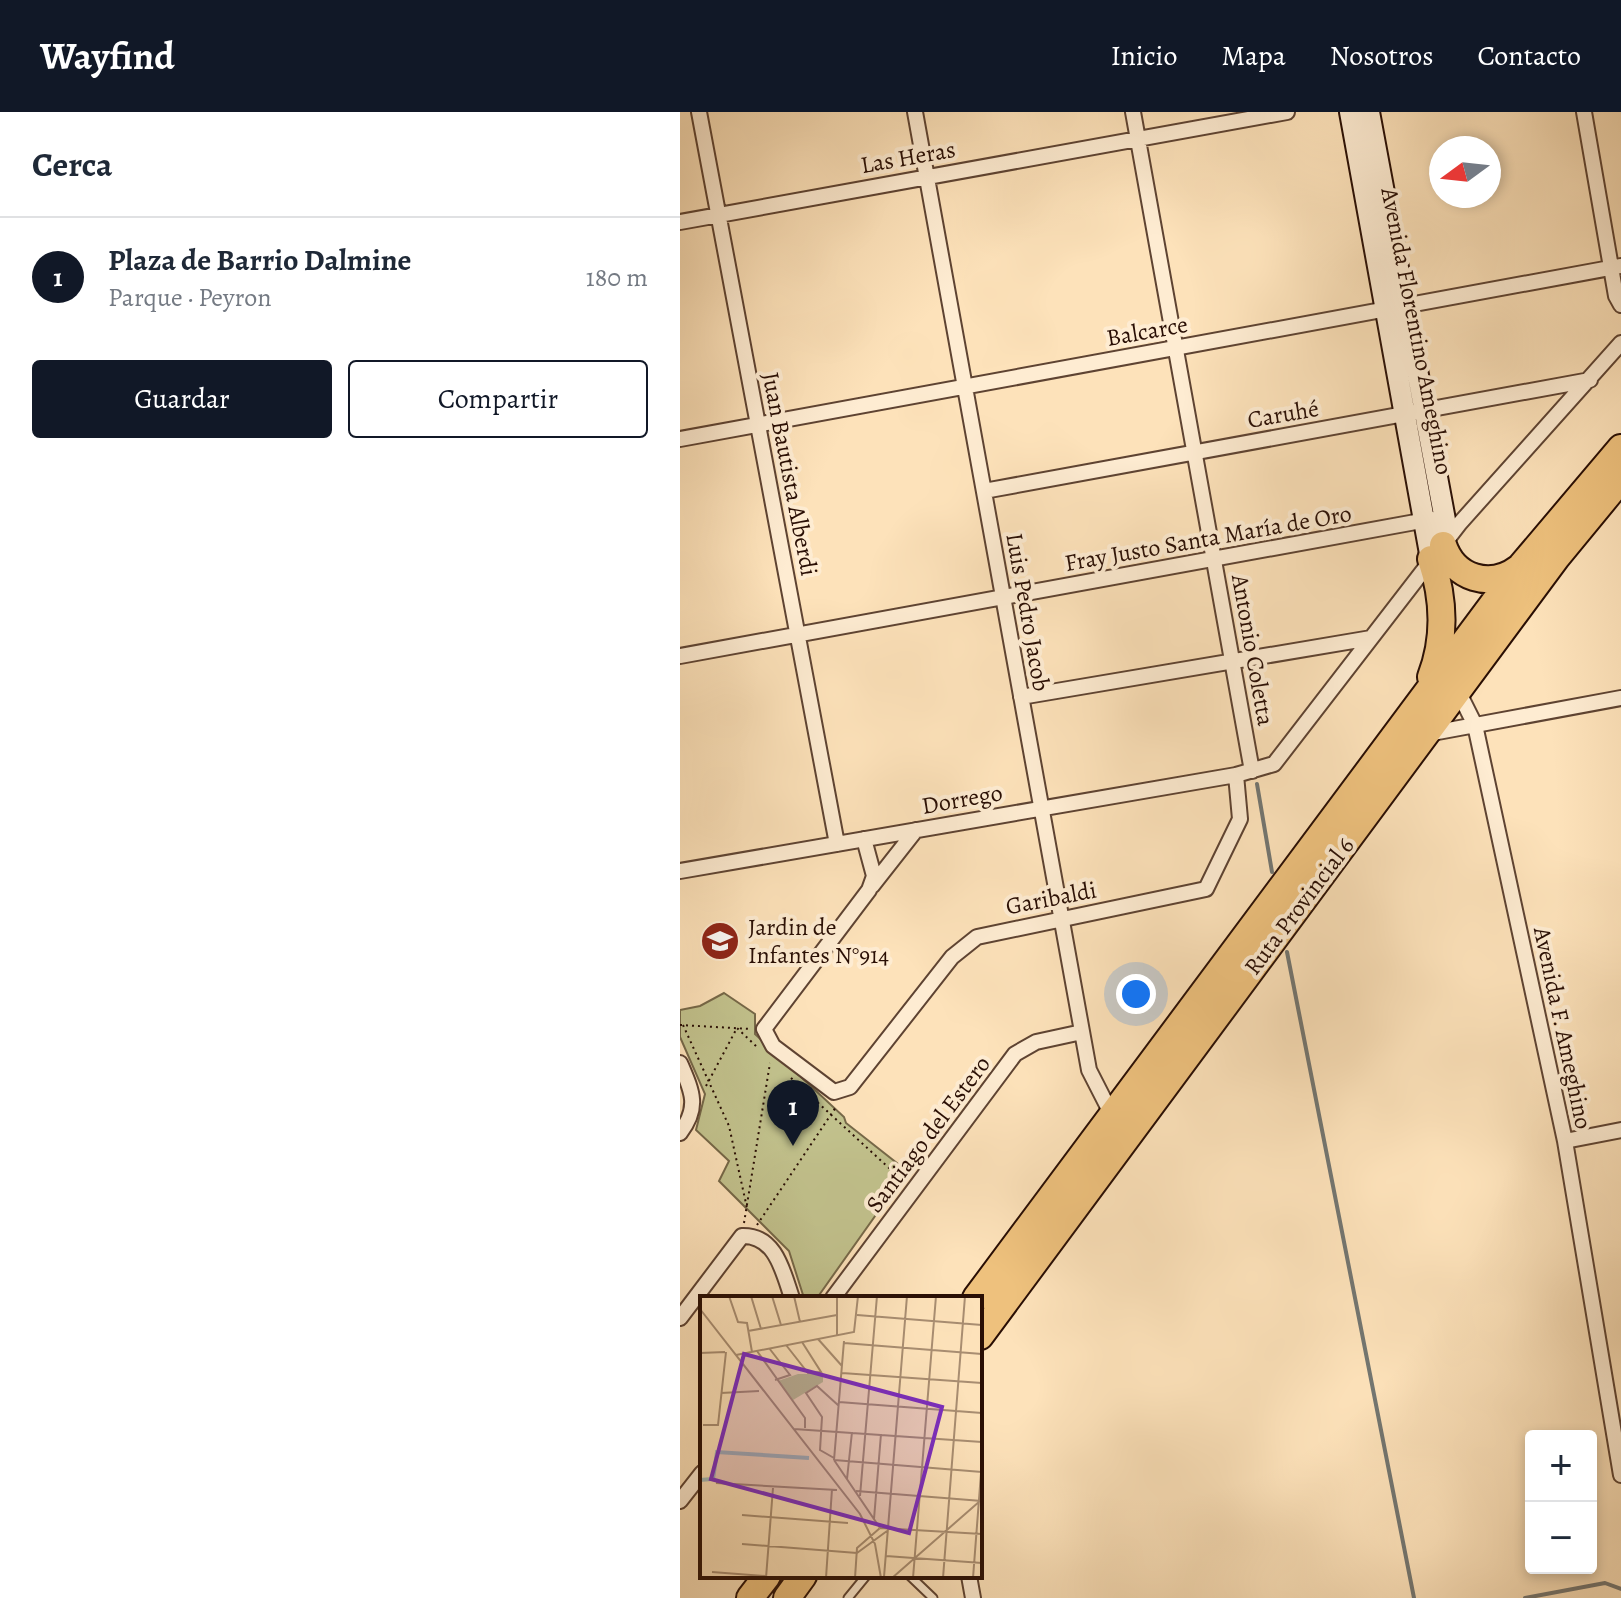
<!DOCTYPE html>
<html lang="es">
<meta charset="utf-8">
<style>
:root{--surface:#fff;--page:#f2f2f3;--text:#1f2937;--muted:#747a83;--line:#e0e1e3;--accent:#111827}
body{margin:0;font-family:Alegreya,serif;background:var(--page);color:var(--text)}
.controls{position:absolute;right:24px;bottom:24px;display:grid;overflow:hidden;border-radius:8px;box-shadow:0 4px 12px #0003}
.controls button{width:72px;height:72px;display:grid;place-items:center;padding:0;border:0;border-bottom:2px solid var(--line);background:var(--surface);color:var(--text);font:40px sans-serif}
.compass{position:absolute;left:749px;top:24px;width:72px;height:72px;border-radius:50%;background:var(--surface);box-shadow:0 4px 12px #0003;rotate:255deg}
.you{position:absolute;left:456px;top:882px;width:28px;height:28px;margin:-20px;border:6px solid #fff;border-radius:50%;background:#1a73e8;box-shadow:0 0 0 12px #1a73e833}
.badge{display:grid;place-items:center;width:52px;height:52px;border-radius:50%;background:var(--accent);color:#fff;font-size:26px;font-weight:700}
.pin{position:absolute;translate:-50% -66px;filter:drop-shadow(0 2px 4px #0008)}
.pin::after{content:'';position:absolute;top:42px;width:28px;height:24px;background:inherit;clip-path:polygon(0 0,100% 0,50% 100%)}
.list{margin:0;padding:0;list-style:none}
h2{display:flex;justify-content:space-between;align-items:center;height:104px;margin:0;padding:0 32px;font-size:34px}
h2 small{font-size:26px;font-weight:400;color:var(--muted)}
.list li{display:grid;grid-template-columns:52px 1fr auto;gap:24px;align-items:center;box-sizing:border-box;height:120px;padding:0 32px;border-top:2px solid var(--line)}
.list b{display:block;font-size:30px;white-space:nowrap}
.list p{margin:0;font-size:26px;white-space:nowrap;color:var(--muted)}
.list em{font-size:26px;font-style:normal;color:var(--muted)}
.actions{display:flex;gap:16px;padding:24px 32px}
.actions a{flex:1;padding:18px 0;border:2px solid var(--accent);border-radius:8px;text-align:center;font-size:28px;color:var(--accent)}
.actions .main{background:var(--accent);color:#fff}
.map{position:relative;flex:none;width:941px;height:1486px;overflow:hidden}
header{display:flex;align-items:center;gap:48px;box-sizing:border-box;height:112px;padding:0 40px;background:var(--accent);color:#fff}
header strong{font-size:38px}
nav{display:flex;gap:44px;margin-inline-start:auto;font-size:28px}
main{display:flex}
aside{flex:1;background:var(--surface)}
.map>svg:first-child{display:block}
.park{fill:#c2c28d;stroke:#766848;stroke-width:2}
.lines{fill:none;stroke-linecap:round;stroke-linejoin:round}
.stream{stroke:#737671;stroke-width:4}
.lane-casing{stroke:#5e4332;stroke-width:11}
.street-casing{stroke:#5e4332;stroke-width:18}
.secondary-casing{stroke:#290e04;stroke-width:24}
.highway-casing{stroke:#290e04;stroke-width:30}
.path{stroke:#290e04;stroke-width:2;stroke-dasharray:2 4;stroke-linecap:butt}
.lane{stroke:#feecd2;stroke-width:7}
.street{stroke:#feecd2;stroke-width:14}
.secondary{stroke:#feecd2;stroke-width:20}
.highway{stroke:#eec17d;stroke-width:26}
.labels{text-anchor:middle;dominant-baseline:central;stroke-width:8;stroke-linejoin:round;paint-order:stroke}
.street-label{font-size:24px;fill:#290e04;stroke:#feecd2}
.poi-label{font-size:24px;fill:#290e04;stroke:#feecd2;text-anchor:start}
.inset-river{fill:none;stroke:#a4bcba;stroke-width:4}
.inset-road{fill:none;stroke:#a88d71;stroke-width:2}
.view{fill:#7b2cbf;fill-opacity:0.15;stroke:#7b2cbf;stroke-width:4}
.inset-edge{fill:none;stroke:#290e04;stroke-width:4}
</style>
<header>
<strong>Wayfind</strong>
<nav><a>Inicio</a><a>Mapa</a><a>Nosotros</a><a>Contacto</a></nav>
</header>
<main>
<aside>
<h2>Cerca<small></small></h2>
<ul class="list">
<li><span class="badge">1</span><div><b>Plaza de Barrio Dalmine</b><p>Parque · Peyron</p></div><em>180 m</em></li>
</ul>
<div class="actions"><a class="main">Guardar</a><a>Compartir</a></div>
</aside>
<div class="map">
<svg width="941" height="1486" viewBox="0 0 941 1486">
<rect width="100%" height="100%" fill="#fde2ba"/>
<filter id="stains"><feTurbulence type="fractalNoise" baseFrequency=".0025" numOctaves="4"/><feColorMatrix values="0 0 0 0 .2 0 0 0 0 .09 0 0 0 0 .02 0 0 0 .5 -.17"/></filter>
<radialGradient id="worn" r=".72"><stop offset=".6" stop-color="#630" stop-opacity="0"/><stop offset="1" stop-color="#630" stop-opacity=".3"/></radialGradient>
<path class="park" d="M44,881L75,902V922L164,1005L166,1011L227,1059L137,1186H124L109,1139L39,1069L49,1049L16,1018L25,982L0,925V898L20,894Z"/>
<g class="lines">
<path class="stream" d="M577,672L592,760
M607,840L734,1486
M845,1486L925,1471L941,1477"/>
<g class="lane-casing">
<path id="lane" d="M230,1464L253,1486
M168,1486L186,1464"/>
</g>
<g class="street-casing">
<path id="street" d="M19,0L157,732
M235,0L409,958L432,1003
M453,0L572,659
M904,0L936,184L941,193
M0,110L607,0
M0,327L941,154
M304,379L910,268
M0,544L752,407
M778,579L795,613L885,1029L941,1363
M341,585L691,526
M747,622L941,586
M184,727L194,764L189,778L84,917L93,934L154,980L170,975L272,845L297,825L526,777L560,707L556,663
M0,759L556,663L594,652L780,411L941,231
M192,774L236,718
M0,951C12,979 20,995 0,1021
M885,1029L941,1018
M153,1186L335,942L356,930L402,920
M0,1206L62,1124C96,1123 103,1160 112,1186
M0,1389L22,1361
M289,1464L293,1486"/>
</g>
<g class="secondary-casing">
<path id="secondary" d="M670,0L751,447
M689,0L765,408L763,433"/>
</g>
<g class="highway-casing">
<path id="highway" d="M763,433C774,466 810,478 839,456
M751,565C766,526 764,486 751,447
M296,1186L842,453L941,336
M300,1224L876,446L941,367
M70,1486L87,1464
M107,1486L123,1464"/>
</g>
<path class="path" d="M0,913L71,917
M3,913L49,1014L67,1096
M111,966L221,1067
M26,974L57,916L77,935
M64,1111L90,951
M77,1113L156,995"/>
<use href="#lane" class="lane"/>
<use href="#street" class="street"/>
<use href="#secondary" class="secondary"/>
<use href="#highway" class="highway"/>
</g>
<defs>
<g id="school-disc" transform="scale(2)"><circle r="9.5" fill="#8f2418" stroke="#feecd2"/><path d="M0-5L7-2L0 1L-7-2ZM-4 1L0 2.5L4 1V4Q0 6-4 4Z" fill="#fff"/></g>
</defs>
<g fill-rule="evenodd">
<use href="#school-disc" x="40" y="829"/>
</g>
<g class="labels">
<g class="street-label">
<text transform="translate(228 45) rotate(-10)">Las Heras</text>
<text transform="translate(467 219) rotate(-10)">Balcarce</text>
<text transform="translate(737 219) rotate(79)">Avenida Florentino Ameghino</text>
<text transform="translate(603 302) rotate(-10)">Caruhé</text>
<text transform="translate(110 362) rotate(79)">Juan Bautista Alberdi</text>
<text transform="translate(528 426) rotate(-10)">Fray Justo Santa María de Oro</text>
<text transform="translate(348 500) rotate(80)">Luis Pedro Jacob</text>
<text transform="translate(573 538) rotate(80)">Antonio Coletta</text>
<text transform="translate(282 687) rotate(-10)">Dorrego</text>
<text transform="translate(371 786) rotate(-11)">Garibaldi</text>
<text transform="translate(619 794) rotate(-53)">Ruta Provincial 6</text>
<text transform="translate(883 916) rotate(78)">Avenida F. Ameghino</text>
<text transform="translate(248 1022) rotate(-53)">Santiago del Estero</text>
</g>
<g class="poi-label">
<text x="68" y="815">Jardin de<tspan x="68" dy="28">Infantes N°914</tspan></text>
</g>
</g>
<g transform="translate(20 1184)">
<rect width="282" height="282" fill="#fde2ba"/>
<path d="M98,78H123V86L93,104L78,85Z" fill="#c2c28d"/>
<path class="inset-river" d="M0,184L13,183L17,156L109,162"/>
<path class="inset-road" d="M29,0L38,26L47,27L52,56M51,0L61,33M72,0L81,29M94,0L100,26M137,0V39M0,13L160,218L175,248L181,282M157,19L282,29M48,35L137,19M118,43L142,70M144,47L282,58M86,49L108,77L121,76L102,46M69,52L90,79L75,84M57,55L105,122V132M0,57L25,56M36,59L154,36L158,0M142,77L282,87M21,97L59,95M139,106L282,117M3,129H18L26,56M94,133L282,146M134,162L120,154L122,121L106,97L117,90L139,110M134,164L282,176M134,164L144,45M134,164L180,232M147,183L152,136M16,187L137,194M156,195L282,205M160,200L177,0M42,219L148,227M174,223L181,138M180,232L282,238M42,248L157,257M157,257L187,235M186,260L282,267M12,276L92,282M184,281L207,0M66,282L73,192M126,282L132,193M155,282L157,252L180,232M192,282L280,205M213,282L236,0M243,282L265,0M273,282L282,164"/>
<path class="view" d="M44,58L242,111L209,237L11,183Z"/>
<rect width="282" height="282" class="inset-edge"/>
</g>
<rect width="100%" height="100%" filter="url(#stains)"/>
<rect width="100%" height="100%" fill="url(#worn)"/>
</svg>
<div class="controls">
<button>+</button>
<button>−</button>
</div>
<svg class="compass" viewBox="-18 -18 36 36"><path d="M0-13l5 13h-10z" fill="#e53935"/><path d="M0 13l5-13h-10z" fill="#747a83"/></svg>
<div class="you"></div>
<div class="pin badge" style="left:113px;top:1034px">1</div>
</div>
</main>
